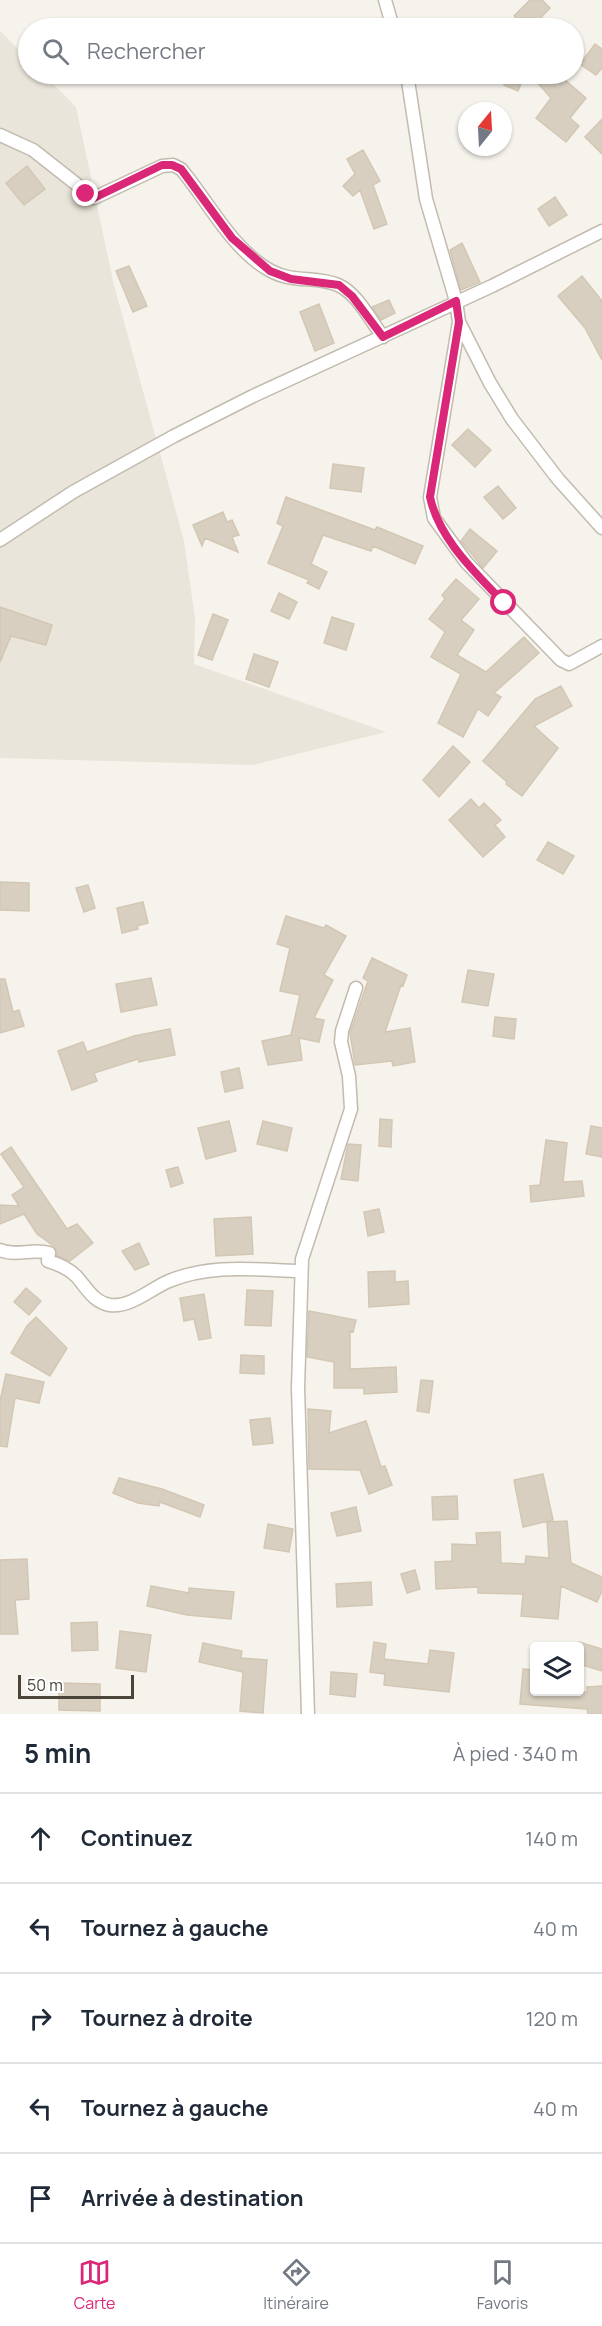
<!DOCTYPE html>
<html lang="fr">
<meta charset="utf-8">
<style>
:root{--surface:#fff;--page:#f6f6f7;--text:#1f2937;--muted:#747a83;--line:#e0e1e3;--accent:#db2777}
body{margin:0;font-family:Manrope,sans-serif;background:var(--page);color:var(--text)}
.controls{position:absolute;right:18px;bottom:18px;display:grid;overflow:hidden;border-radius:6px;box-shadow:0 2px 4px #0004}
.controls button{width:54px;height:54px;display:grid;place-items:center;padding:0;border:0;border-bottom:2px solid var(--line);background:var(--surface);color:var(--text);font:30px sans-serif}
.compass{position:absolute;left:458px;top:102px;width:54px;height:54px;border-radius:50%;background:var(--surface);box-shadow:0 2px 4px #0004;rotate:18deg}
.scale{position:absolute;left:18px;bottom:15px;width:116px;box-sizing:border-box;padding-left:6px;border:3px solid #4b4439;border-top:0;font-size:16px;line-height:21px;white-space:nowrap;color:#4b4439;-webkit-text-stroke:4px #fff;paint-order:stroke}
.stop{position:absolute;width:18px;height:18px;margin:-14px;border:4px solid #db2777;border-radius:50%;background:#fff}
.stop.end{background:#db2777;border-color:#fff;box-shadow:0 2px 6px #0008}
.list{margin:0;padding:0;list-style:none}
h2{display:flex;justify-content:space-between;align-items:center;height:78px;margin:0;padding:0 24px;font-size:26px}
h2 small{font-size:20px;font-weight:400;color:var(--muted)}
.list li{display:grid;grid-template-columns:39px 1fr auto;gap:18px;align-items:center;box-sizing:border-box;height:90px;padding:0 24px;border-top:2px solid var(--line)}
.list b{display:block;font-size:22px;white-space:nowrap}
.list em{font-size:20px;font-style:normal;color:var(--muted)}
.icon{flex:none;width:33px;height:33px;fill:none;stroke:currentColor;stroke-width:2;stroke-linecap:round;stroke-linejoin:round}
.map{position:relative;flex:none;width:602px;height:1714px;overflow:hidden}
.search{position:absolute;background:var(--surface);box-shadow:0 2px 4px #0004;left:18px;right:18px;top:18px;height:66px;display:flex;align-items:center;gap:15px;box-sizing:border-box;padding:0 21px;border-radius:33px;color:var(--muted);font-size:22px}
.sheet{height:528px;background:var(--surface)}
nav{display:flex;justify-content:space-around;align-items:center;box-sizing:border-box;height:84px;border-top:2px solid var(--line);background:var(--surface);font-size:16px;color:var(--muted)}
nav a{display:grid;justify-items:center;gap:3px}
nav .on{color:var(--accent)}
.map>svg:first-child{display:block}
.residential{fill:#eae5da}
.building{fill:#d8cfc1;stroke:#d3c7b4;stroke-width:1.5}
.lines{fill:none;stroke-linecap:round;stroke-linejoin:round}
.minor-casing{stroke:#c2bbae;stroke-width:15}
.minor{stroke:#fff;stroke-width:12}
.route{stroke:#db2777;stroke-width:8}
</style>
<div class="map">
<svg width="602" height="1714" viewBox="0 0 602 1714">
<rect width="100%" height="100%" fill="#f6f3ec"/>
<path class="residential" d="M0,31L28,59V74H43L76,107L114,285L184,541L195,618L194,664L386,732L253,765L0,758Z"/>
<path class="building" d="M530,0H542L550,8L531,28L514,16Z
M595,44L602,49V68L596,75L580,64Z
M509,74H525L518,91L504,85Z
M530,74H558L586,98L570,118L579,126L566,142L536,118L551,98Z
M602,119V154L585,137Z
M363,150L380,181L373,185L387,224L374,229L360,190L353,196L343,186L355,174L347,159Z
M27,166L45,189L24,205L6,183Z
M555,197L567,215L549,226L538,209Z
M462,243L480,282L461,290L450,250Z
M129,266L147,306L133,312L116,271Z
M582,276L602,301V360L585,328L558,296Z
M389,300L395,313L381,320L372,307Z
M319,304L334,343L315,351L300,312Z
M468,429L491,450L475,467L452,445Z
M333,464L364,468L361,492L330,488Z
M498,486L516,508L503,519L484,497Z
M286,497L375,530L377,527L423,546L415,564L373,546L371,551L323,535L311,564L327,572L319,589L307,583L309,580L268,563L283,526L277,523Z
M223,512L227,522L232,520L239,535L232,537L238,552L205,538L202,546L193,525Z
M470,529L497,551L483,568L461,541Z
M456,579L479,599L461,620L474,630L457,655L486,672L524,637L539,653L494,693L501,697L488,716L478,709L463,737L438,723L461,674L431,657L445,632L429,619L445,599L442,595Z
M279,593L297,602L289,619L271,611Z
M0,607L52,625L46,645L11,636L0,662Z
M213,614L228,620L212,660L198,655Z
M332,617L354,624L346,650L324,643Z
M254,654L278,662L269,687L246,679Z
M561,686L572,706L534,726L558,748L522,796L506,784L507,782L483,761L535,699Z
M453,746L470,762L439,797L423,780Z
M471,799L479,808L484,803L501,820L495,825L505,837L483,857L449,820Z
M548,842L574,856L563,874L537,860Z
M0,882L29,883V911L0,910Z
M88,885L95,908L84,912L76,888Z
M143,902L148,923L137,926L138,929L122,933L117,908Z
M286,916L324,928L326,925L346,936L324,975L333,980L314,1018L324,1020L319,1042L299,1038L302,1060L268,1065L262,1041L291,1035L300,995L280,991L290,948L277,944Z
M372,958L407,975L403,986L401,985L385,1032L410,1028L415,1062L393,1066L392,1061L355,1065L350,1033L368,981L363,978Z
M468,970L494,974L488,1006L462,1002Z
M151,978L157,1005L121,1012L116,984Z
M0,979H5L13,1012L19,1010L24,1026L0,1033Z
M495,1017L516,1019L514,1039L493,1036Z
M170,1029L175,1055L139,1062L138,1059L94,1073L97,1081L72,1090L58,1051L83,1042L87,1052L134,1036Z
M239,1068L243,1088L225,1092L221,1072Z
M380,1119L392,1120L391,1147L379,1146Z
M229,1121L236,1151L206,1159L198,1128Z
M263,1121L292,1128L287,1151L257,1144Z
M591,1126L602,1128V1157L586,1154Z
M546,1140L567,1143L563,1182L582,1181L584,1196L531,1202L530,1186L540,1185Z
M348,1144L361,1145L358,1181L341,1179Z
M11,1147L67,1229L77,1224L93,1243L70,1261L57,1256L55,1247L37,1234L24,1214L0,1224V1205L19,1206L12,1195L24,1187L1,1154Z
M178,1167L183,1183L171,1187L166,1170Z
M379,1209L384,1232L368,1236L364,1212Z
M251,1217L253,1254L216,1256L214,1219Z
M139,1243L149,1264L135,1270L122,1251Z
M395,1271V1282L408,1281L409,1304L369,1307L368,1272Z
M26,1288L41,1301L29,1315L14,1302Z
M247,1290L273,1291L271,1326L245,1325Z
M204,1294L211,1338L199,1340L194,1319L184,1321L180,1298Z
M309,1311L356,1320L353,1332L350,1331V1369L396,1367L397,1392L364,1394V1388H334V1362L307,1357Z
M36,1317L67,1348L50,1376L11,1353L27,1326Z
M241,1355L264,1356V1374L240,1373Z
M6,1374L44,1382L39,1403L15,1398L7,1447L0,1446V1401Z
M421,1380L433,1381L429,1413L417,1411Z
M308,1409L331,1411L329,1433L366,1421L381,1467L385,1466L392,1485L369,1494L360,1470L309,1469Z
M270,1418L273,1443L253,1445L250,1420Z
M543,1474L553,1520L523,1527L514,1480Z
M119,1478L162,1489L204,1505L200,1517L160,1502L159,1506L138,1503L113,1493Z
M457,1496L458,1519L433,1520L432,1497Z
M356,1507L361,1531L337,1536L331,1513Z
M567,1521L571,1563L602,1577V1591L597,1602L561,1586L558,1619L521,1616L523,1594L478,1593V1587L436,1589L435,1562L452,1561V1544L477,1545L476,1533L500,1532L501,1563L525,1564L526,1556L549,1558L547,1522Z
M268,1524L293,1529L289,1552L264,1548Z
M27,1559L29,1599L15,1600L18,1634H0V1560Z
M415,1570L420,1589L407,1593L401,1574Z
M371,1582L372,1605L337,1607L336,1584Z
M151,1586L189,1593V1588L234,1592L231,1619L187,1615L147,1606Z
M97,1622L98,1650L72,1651L71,1623Z
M120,1631L151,1635L146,1672L116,1668Z
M374,1642L386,1644L384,1659L428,1664L430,1650L454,1653L449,1692L384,1685L385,1674L370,1672Z
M579,1642L602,1649V1671L579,1664Z
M203,1643L242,1651L241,1658L267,1660L263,1713L240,1711L243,1672L199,1662Z
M523,1669L534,1670V1692H587V1687L602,1686V1714H588L587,1709L520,1704Z
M331,1672L357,1674L355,1697L330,1694Z
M59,1683L100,1684V1711L59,1710Z"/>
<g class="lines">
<g class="minor-casing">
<path id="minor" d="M385,0L393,28
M407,74L426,199L456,301L459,322L490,383L512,419L558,479L602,528
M0,135L33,150L94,198L162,166L173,165L181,169C208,201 233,251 271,271C293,283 317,276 338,285C357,293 371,321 383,337
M459,322L430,497L434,518L466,562L561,660L569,664L602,646
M0,540L73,492L174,436L253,396L492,286L602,231
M0,1250C17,1257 32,1248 49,1253L48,1261C58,1264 69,1269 76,1276C87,1288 93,1302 110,1305C130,1308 152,1288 169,1281C212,1263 256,1270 301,1271
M308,1714L298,1388L302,1259L351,1109L349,1076L341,1042L342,1031L356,988"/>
</g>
<use href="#minor" class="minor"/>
</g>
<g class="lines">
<path class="route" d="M86,194L94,198L162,165H172L181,169L232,238L270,271L291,279L339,285L352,296L383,337L456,301L459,322L430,497C439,539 475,572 504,603"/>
</g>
</svg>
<div class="controls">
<button><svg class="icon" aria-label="layers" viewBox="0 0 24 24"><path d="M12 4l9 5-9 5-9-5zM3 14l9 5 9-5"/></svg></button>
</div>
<svg class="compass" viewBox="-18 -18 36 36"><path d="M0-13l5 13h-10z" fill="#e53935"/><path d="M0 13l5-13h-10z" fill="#747a83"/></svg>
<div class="scale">50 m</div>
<div class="stop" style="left:504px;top:603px"></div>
<div class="stop end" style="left:86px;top:194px"></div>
<div class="search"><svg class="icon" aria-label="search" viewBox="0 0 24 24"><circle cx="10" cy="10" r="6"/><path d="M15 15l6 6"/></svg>Rechercher</div>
</div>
<section class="sheet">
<h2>5 min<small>À pied · 340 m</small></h2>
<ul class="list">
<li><svg class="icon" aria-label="ahead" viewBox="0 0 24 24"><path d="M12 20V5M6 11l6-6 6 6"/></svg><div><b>Continuez</b></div><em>140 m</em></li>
<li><svg class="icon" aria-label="left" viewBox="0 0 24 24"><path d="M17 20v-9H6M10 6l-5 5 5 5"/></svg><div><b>Tournez à gauche</b></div><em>40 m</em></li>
<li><svg class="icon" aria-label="right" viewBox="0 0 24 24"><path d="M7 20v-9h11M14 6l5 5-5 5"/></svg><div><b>Tournez à droite</b></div><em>120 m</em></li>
<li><svg class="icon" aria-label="left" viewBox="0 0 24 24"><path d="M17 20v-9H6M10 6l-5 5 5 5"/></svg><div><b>Tournez à gauche</b></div><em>40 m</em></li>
<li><svg class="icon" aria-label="arrive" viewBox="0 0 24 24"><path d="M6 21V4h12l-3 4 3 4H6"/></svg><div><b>Arrivée à destination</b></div></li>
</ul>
</section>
<nav>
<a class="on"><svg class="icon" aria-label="map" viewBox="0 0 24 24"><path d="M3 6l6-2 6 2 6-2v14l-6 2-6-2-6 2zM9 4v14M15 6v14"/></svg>Carte</a>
<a><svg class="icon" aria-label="directions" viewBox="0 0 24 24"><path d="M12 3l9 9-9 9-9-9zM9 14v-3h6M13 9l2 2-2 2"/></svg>Itinéraire</a>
<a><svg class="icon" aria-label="saved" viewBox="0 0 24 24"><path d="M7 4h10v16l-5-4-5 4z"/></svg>Favoris</a>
</nav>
